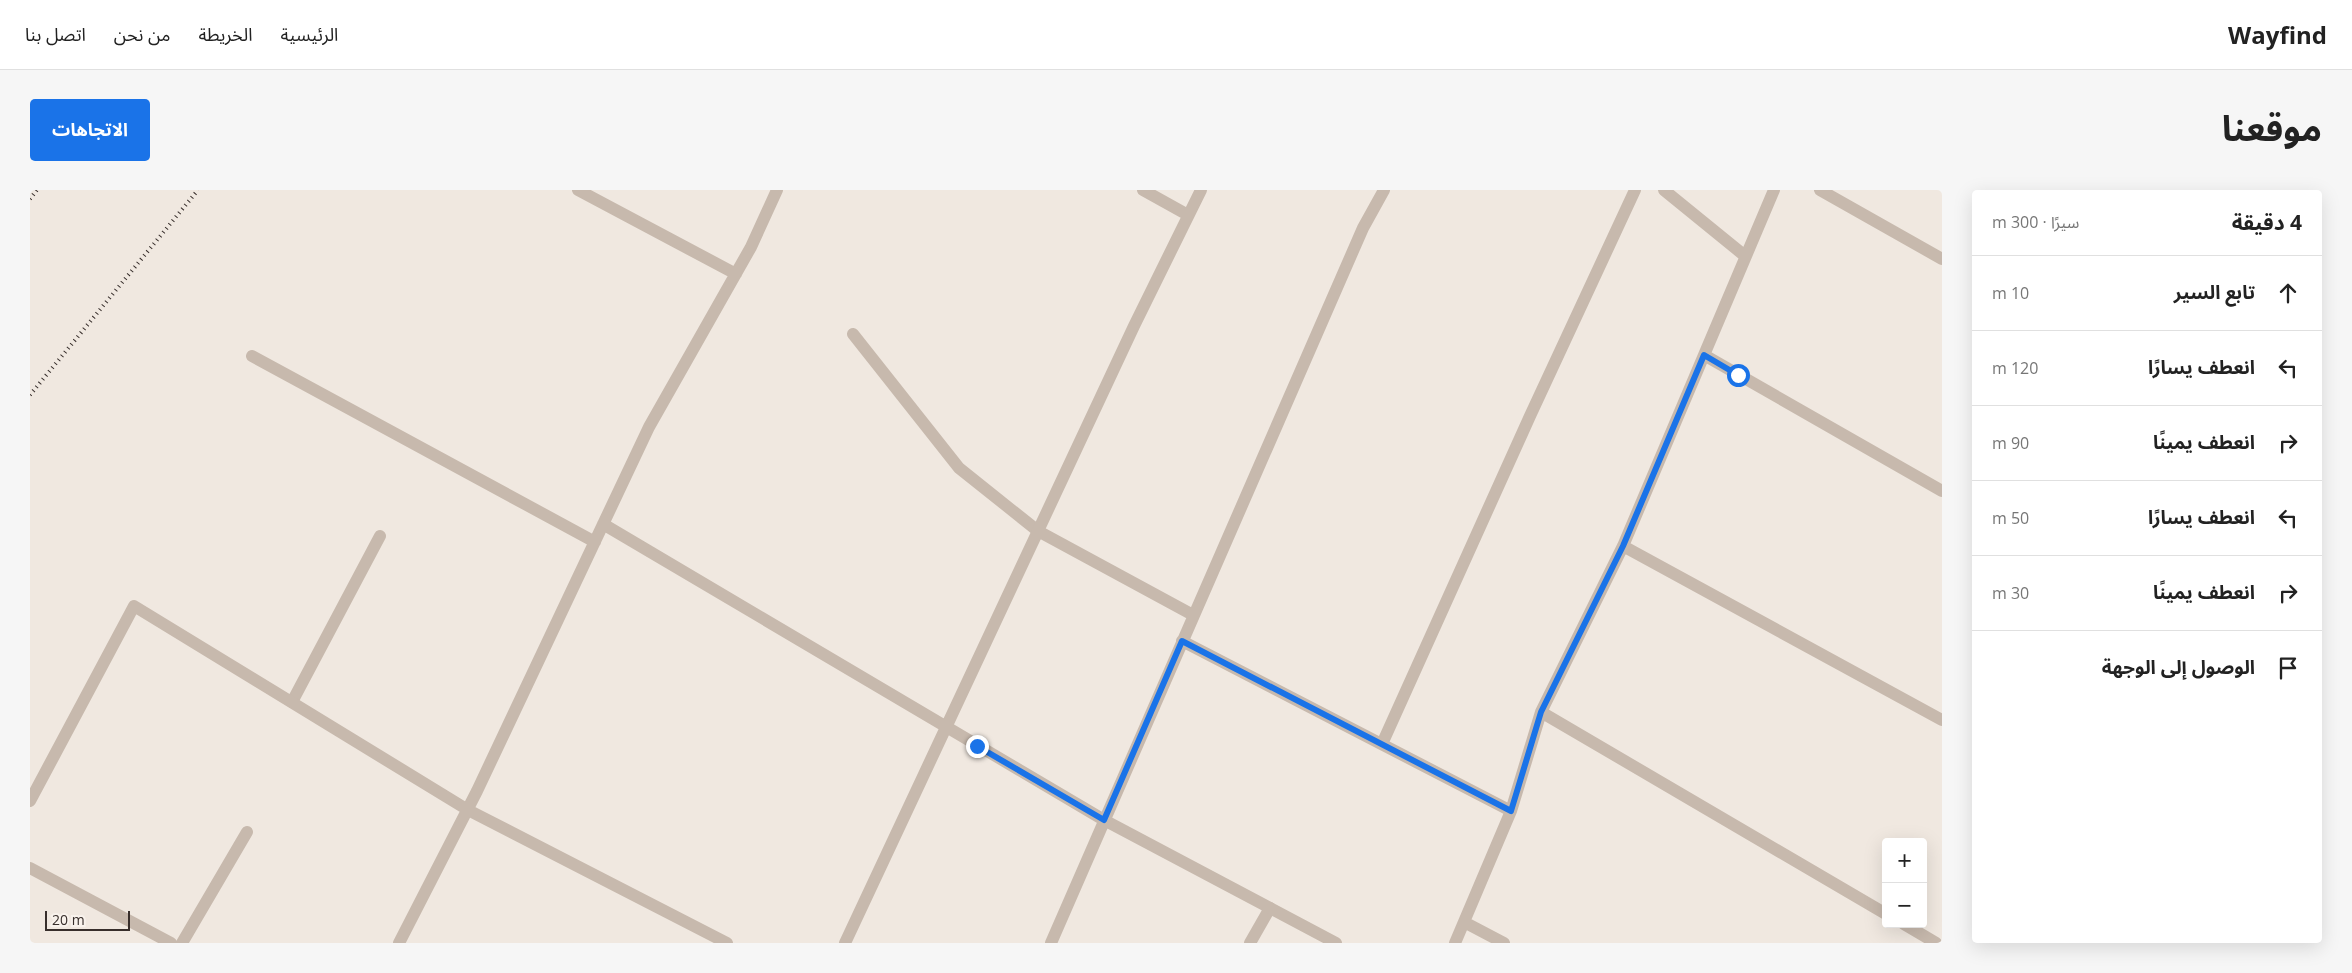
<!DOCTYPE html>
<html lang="ar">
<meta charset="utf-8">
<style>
:root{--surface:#fff;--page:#f6f6f6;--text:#222;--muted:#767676;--line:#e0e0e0;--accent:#1a73e8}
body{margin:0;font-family:"Open Sans","Noto Sans Arabic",sans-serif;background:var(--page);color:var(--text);direction:rtl}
.controls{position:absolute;right:15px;bottom:15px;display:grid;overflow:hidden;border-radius:5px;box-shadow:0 5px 20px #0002}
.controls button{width:45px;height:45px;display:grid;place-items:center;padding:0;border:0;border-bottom:1px solid var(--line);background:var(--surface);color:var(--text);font:25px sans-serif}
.scale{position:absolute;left:15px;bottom:12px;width:85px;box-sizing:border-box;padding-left:5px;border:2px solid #372e2b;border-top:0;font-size:14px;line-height:18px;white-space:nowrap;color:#372e2b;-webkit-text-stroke:4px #f8f2ec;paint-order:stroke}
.stop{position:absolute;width:15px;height:15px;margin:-11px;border:4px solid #1a73e8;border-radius:50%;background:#fff}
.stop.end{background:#1a73e8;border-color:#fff;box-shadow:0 1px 5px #0008}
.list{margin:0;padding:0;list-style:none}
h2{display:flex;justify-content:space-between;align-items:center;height:65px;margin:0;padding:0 20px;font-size:21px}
h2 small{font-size:16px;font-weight:400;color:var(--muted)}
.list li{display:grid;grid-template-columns:32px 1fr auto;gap:15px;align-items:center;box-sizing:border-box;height:75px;padding:0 20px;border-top:1px solid var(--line)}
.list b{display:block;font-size:19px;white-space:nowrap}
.list em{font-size:16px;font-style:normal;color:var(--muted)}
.icon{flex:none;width:28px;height:28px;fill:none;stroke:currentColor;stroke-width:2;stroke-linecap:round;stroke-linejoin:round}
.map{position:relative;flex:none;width:1912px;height:753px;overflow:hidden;direction:ltr;border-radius:5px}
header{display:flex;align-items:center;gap:30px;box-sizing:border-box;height:70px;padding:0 25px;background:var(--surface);border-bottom:1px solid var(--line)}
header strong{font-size:24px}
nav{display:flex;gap:28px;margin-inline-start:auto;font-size:18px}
.intro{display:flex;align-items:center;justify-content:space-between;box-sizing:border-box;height:120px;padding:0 30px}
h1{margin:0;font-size:35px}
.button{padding:12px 22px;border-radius:5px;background:var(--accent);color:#fff;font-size:18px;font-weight:700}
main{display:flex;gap:30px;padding:0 30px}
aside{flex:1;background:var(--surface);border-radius:5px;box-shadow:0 5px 20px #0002}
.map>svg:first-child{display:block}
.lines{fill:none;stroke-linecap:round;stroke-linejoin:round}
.lane{stroke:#c7b9ad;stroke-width:12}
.street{stroke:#c7b9ad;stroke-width:12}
.rail{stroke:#372e2b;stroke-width:4;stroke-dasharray:1 4;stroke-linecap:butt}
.route{stroke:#1a73e8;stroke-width:6}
</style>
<header>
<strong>Wayfind</strong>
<nav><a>الرئيسية</a><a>الخريطة</a><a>من نحن</a><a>اتصل بنا</a></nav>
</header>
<div class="intro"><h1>موقعنا</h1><a class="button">الاتجاهات</a></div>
<main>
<aside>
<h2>4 دقيقة<small>سيرًا · 300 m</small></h2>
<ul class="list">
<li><svg class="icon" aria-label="ahead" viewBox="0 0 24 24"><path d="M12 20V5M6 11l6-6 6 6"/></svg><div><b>تابع السير</b></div><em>10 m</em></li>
<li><svg class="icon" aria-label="left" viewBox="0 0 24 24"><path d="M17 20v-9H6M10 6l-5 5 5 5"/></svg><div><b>انعطف يسارًا</b></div><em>120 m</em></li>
<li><svg class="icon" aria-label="right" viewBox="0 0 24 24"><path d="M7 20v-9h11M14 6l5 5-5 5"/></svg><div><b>انعطف يمينًا</b></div><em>90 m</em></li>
<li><svg class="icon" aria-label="left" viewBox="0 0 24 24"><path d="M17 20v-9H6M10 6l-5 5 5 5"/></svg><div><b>انعطف يسارًا</b></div><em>50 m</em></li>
<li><svg class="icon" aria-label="right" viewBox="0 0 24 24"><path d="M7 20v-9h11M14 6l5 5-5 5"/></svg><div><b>انعطف يمينًا</b></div><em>30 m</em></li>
<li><svg class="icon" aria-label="arrive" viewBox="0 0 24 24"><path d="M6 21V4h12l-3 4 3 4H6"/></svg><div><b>الوصول إلى الوجهة</b></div></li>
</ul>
</aside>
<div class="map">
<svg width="1912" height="753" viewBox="0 0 1912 753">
<rect width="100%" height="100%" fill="#f0e8e0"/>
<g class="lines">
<path class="lane" d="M823,144L929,278L1008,341
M262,512L350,346
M0,678L141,753
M152,753L217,642
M1220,753L1240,718"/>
<path class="street" d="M548,0L706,84
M1113,0L1158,25
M1634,0L1715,66
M1790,0L1912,69
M1674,165L1912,301
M222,166L565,352
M573,334L1074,630L1306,753
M1008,341L1163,425
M1593,356L1912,530
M1152,451L1481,621
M1511,522L1856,724
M1352,554L1500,226L1605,0
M0,611L104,416L438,620L697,753
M1434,732L1474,753
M1874,734L1906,753
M369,753L447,601L619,237L721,57L747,0
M815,753L1104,136L1171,0
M1021,753L1333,38L1354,0
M1425,753L1481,621L1511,522L1593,356L1744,0"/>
<path class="rail" d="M0,9L7,0
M0,205L168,0"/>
</g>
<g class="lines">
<path class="route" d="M947,556L1074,630L1152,451L1481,621L1511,522L1593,356L1674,165L1708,185"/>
</g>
</svg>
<div class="controls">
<button>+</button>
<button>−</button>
</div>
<div class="scale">20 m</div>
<div class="stop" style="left:1708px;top:185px"></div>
<div class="stop end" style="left:947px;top:556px"></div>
</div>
</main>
